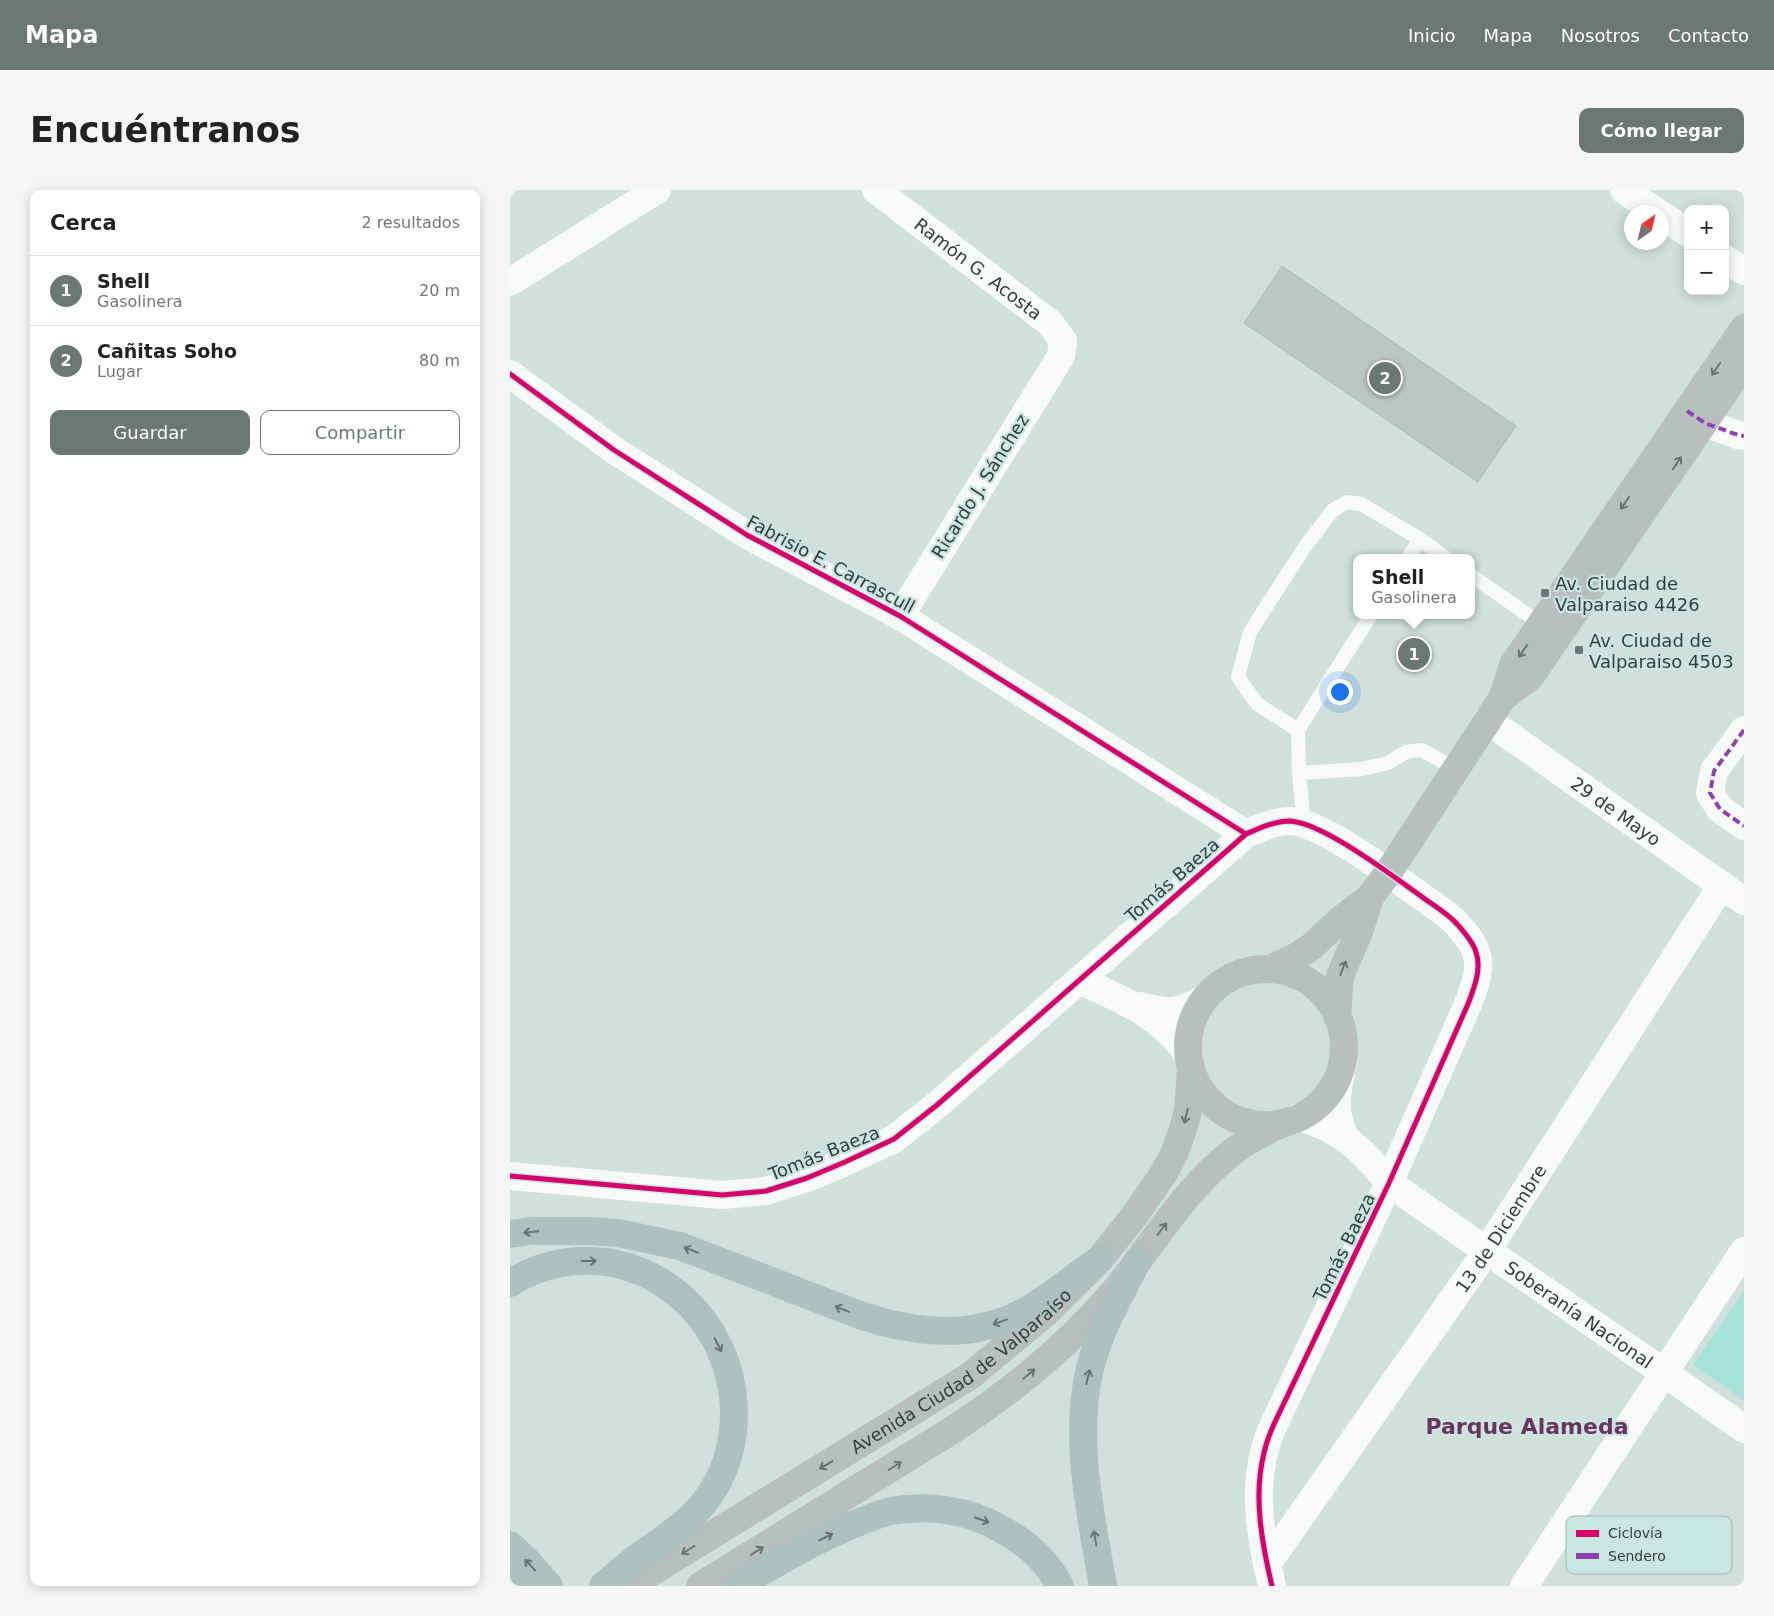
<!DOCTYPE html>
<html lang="es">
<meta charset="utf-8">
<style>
:root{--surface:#fff;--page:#f6f6f6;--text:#222;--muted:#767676;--line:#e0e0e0;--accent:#6b7775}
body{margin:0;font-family:"DejaVu Sans",sans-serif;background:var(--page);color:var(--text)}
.controls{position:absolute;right:15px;top:15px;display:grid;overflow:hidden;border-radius:10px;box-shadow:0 2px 12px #0003}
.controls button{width:45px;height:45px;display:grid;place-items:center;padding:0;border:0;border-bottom:1px solid var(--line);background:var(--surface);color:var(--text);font:25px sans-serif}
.compass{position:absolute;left:1114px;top:15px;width:45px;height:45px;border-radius:50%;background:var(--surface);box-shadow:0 2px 12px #0003;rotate:34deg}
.you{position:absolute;left:829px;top:501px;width:18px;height:18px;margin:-12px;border:4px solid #fff;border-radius:50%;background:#1a73e8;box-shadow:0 0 0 8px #1a73e833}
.badge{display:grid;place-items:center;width:32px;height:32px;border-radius:50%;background:var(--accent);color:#fff;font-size:16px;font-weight:700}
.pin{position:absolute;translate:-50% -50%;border:2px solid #fff;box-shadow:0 1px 5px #0006}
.popup{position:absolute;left:843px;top:364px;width:122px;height:65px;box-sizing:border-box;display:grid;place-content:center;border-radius:10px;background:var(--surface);filter:drop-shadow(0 1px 4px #0005);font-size:16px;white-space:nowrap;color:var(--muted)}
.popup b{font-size:19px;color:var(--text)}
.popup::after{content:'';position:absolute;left:50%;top:100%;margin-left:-10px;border:10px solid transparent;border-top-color:var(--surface)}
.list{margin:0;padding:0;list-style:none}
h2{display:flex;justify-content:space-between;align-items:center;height:65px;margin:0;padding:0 20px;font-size:21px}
h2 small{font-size:16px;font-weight:400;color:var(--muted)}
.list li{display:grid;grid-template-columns:32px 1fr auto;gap:15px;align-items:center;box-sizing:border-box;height:70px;padding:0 20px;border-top:1px solid var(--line)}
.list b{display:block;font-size:19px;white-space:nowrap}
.list p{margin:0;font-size:16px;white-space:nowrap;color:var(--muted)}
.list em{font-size:16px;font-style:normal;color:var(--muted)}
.actions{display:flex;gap:10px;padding:15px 20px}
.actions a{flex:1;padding:11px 0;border:1px solid var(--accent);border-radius:10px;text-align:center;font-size:18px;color:var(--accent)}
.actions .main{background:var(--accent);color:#fff}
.map{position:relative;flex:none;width:1234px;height:1396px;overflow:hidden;border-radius:10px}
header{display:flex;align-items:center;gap:30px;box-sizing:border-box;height:70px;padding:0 25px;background:var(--accent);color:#fff}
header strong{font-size:24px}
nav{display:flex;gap:28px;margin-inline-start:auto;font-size:18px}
.intro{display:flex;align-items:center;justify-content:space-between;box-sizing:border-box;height:120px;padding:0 30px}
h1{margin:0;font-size:35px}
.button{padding:12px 22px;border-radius:10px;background:var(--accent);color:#fff;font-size:18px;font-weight:700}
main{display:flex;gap:30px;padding:0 30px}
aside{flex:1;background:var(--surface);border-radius:10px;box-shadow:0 2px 12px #0003}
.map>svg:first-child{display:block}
.green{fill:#a5e3db}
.building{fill:#bac7c4;stroke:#adb9b7}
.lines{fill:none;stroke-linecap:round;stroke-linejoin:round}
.service{stroke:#f8fafa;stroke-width:14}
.minor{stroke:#f8fafa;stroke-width:28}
.tertiary{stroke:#f8fafa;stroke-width:28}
.secondary{stroke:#b7c0bf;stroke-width:28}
.motorway{stroke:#adc1bf;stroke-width:28}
.quiet{stroke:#8e44ad;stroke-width:4;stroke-dasharray:8 4;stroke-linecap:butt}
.cycleway-casing{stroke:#cae6e1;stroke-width:8}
.cycleway{stroke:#d6006c;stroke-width:5}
.oneway{stroke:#687371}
.oneway2{stroke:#647371}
.poi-dot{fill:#6b7775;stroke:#cae6e1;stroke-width:2}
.labels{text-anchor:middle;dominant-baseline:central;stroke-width:4.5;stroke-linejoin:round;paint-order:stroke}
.street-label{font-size:18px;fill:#343f3d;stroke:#cae6e1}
.poi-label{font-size:18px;fill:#343f3d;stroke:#cae6e1;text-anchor:start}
.district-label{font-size:22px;font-weight:bold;fill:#6b3360;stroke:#cae6e1}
.key{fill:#cae6e1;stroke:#9db4b0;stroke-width:1}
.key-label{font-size:14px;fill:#343f3d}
</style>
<header>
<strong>Mapa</strong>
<nav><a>Inicio</a><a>Mapa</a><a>Nosotros</a><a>Contacto</a></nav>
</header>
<div class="intro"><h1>Encuéntranos</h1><a class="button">Cómo llegar</a></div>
<main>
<aside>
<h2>Cerca<small>2 resultados</small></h2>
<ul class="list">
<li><span class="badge">1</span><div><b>Shell</b><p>Gasolinera</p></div><em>20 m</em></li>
<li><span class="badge">2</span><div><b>Cañitas Soho</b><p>Lugar</p></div><em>80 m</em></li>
</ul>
<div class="actions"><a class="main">Guardar</a><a>Compartir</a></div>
</aside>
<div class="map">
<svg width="1234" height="1396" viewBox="0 0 1234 1396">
<rect width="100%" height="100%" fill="#d0e0dd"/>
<path class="green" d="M1234,1101V1210L1183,1175Z"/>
<path class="building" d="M772,76L1006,236L968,292L734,133Z"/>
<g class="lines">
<path class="service" d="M898,368L910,349L936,368
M962,386L1031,434
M788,540L747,514L728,487L740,442L794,358L823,320L837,312L851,314L910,349
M789,583L852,579L878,573L896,562L912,560L946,579
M794,634L789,583L788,540L861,425"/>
<g class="minor">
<path id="s1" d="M366,0L540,133L553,151L551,166L390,426"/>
<path d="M1114,0L1147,22"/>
<path d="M1152,25L1178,43"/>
<path d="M1215,69L1234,81"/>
<path d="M0,92L147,0"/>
<path d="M0,184L104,260L237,345L390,426L736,644"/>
<path d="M1177,221L1195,233L1228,245L1234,246"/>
<path id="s2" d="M977,530L1234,711"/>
<path d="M1234,540L1204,581L1200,603L1210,619L1234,636"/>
<path id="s3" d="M879,993C997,1076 1117,1155 1234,1239"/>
<path id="s4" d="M757,1374L976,1062L1212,695"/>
<path d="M1014,1396L1234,1061"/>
</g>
<path class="tertiary" d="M569,790C611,809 653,826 679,866
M630,816C660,824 668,824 695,808
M833,873C827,901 822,920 835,947
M789,927C828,936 856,963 879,993
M0,986L212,1005L256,1001L297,988L335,972L384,949L427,915L736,644C750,638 765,631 780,631C813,633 880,684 908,704C921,714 936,722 947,734C954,742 963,752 966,762C972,779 964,798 958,814L879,993L764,1234C760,1243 756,1253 754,1263C743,1306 752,1354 762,1396"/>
<g class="secondary">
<path d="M993,507L1020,487L1234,174"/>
<path d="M760,779L786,767L801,757L830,730L860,707L878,683L993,507L1003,475L1234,138"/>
<circle cx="756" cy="857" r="78"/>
<path d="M827,826L830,786L849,742L860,707"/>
<path id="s5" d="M119,1396L460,1186L537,1122L590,1069L625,1025L654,983L665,962L673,939L678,921L681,878"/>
<path d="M190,1396L444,1239C504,1200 561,1153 607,1098C645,1051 676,997 725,960C741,948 760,939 778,931"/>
</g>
<path class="motorway" d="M0,1044L22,1041H79L108,1043L170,1056L347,1124C405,1144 466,1151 521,1118C545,1103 567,1085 590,1069
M0,1093C102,1031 223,1107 224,1224C224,1250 217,1277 203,1300C185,1330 156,1347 128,1367C116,1376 105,1386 93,1396
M0,1355L17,1371L39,1396
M0,1390L7,1396
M228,1396C262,1375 297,1354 335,1338C349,1332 365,1325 381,1321C417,1314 459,1320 491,1339C516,1352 537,1371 550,1396
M593,1396C581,1325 563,1249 580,1178C590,1139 610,1105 628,1070"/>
<path class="quiet" d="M1177,221L1195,233L1228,245L1234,246
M1234,540L1204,581L1200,603L1210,619L1234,636"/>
<g class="cycleway-casing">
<path id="cycleway" d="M0,184L104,260L237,345L390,426L736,644
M0,986L212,1005L256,1001L297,988L335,972L384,949L427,915L736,644C750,638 765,631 780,631C813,633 880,684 908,704C921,714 936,722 947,734C954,742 963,752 966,762C972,779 964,798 958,814L879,993L764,1234C760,1243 756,1253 754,1263C743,1306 752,1354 762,1396"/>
</g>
<use href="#cycleway" class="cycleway"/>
</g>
<defs><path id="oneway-shaft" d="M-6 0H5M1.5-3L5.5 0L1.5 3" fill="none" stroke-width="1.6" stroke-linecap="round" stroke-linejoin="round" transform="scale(1.25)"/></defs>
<g class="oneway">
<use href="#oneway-shaft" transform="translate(1206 179) rotate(124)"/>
<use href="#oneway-shaft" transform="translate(1167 273) rotate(-56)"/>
<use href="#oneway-shaft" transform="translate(1115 313) rotate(124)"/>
<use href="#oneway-shaft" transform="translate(1013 461) rotate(125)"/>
<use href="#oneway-shaft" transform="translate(833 778) rotate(-69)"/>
<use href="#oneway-shaft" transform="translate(676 926) rotate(103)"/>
<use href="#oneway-shaft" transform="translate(652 1039) rotate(-53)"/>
<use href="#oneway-shaft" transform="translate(519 1184) rotate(-40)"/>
<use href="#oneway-shaft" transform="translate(316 1275) rotate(149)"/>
<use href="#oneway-shaft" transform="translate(385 1276) rotate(-32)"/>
<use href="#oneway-shaft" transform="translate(178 1360) rotate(148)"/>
<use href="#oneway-shaft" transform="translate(247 1361) rotate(-32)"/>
</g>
<g class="oneway2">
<use href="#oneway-shaft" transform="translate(21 1042) rotate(174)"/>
<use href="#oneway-shaft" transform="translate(181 1060) rotate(-160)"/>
<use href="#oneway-shaft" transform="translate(79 1071)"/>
<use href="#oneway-shaft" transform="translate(332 1119) rotate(-158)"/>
<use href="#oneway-shaft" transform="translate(490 1132) rotate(160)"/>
<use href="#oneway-shaft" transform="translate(208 1155) rotate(63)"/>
<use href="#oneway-shaft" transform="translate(578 1187) rotate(-77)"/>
<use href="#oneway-shaft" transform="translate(472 1330) rotate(19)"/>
<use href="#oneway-shaft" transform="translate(316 1347) rotate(-26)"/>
<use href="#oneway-shaft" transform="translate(585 1348) rotate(-100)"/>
<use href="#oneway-shaft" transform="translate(20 1375) rotate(-133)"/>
</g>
<g class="poi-dot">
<rect x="1030" y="398" width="10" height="10" rx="2.5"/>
<rect x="1064" y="455" width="10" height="10" rx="2.5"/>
</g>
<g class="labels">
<g class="street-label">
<text stroke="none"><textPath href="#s1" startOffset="129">Ramón G. Acosta</textPath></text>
<text transform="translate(470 296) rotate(-58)">Ricardo J. Sánchez</text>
<text transform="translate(321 374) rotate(28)">Fabrisio E. Carrascull</text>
<text stroke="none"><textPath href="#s2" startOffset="158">29 de Mayo</textPath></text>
<text transform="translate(662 690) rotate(-41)">Tomás Baeza</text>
<text transform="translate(314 963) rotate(-22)">Tomás Baeza</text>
<text stroke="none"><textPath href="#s4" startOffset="409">13 de Diciembre</textPath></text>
<text transform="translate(834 1057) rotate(-64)">Tomás Baeza</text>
<text stroke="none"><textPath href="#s3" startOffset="231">Soberanía Nacional</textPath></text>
<text stroke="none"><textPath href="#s5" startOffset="396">Avenida Ciudad de Valparaíso</textPath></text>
</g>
<g class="poi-label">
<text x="1045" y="393">Av. Ciudad de<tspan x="1045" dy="21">Valparaiso 4426</tspan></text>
<text x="1079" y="450">Av. Ciudad de<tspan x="1079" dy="21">Valparaiso 4503</tspan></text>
</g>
<g class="district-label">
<text x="1017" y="1236">Parque Alameda</text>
</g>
</g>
<rect x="1056" y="1326" width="166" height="58" rx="8" class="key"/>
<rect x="1066" y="1340" width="23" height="7" fill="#d6006c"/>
<rect x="1066" y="1363" width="23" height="6" fill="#8e44ad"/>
<g class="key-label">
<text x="1098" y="1348">Ciclovía</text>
<text x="1098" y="1371">Sendero</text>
</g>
</svg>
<div class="controls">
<button>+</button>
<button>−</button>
</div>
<svg class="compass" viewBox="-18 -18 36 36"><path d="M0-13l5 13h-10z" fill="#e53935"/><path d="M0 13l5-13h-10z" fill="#767676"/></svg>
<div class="you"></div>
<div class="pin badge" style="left:904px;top:464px">1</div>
<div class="popup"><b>Shell</b>Gasolinera</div>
<div class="pin badge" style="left:875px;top:188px">2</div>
</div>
</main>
